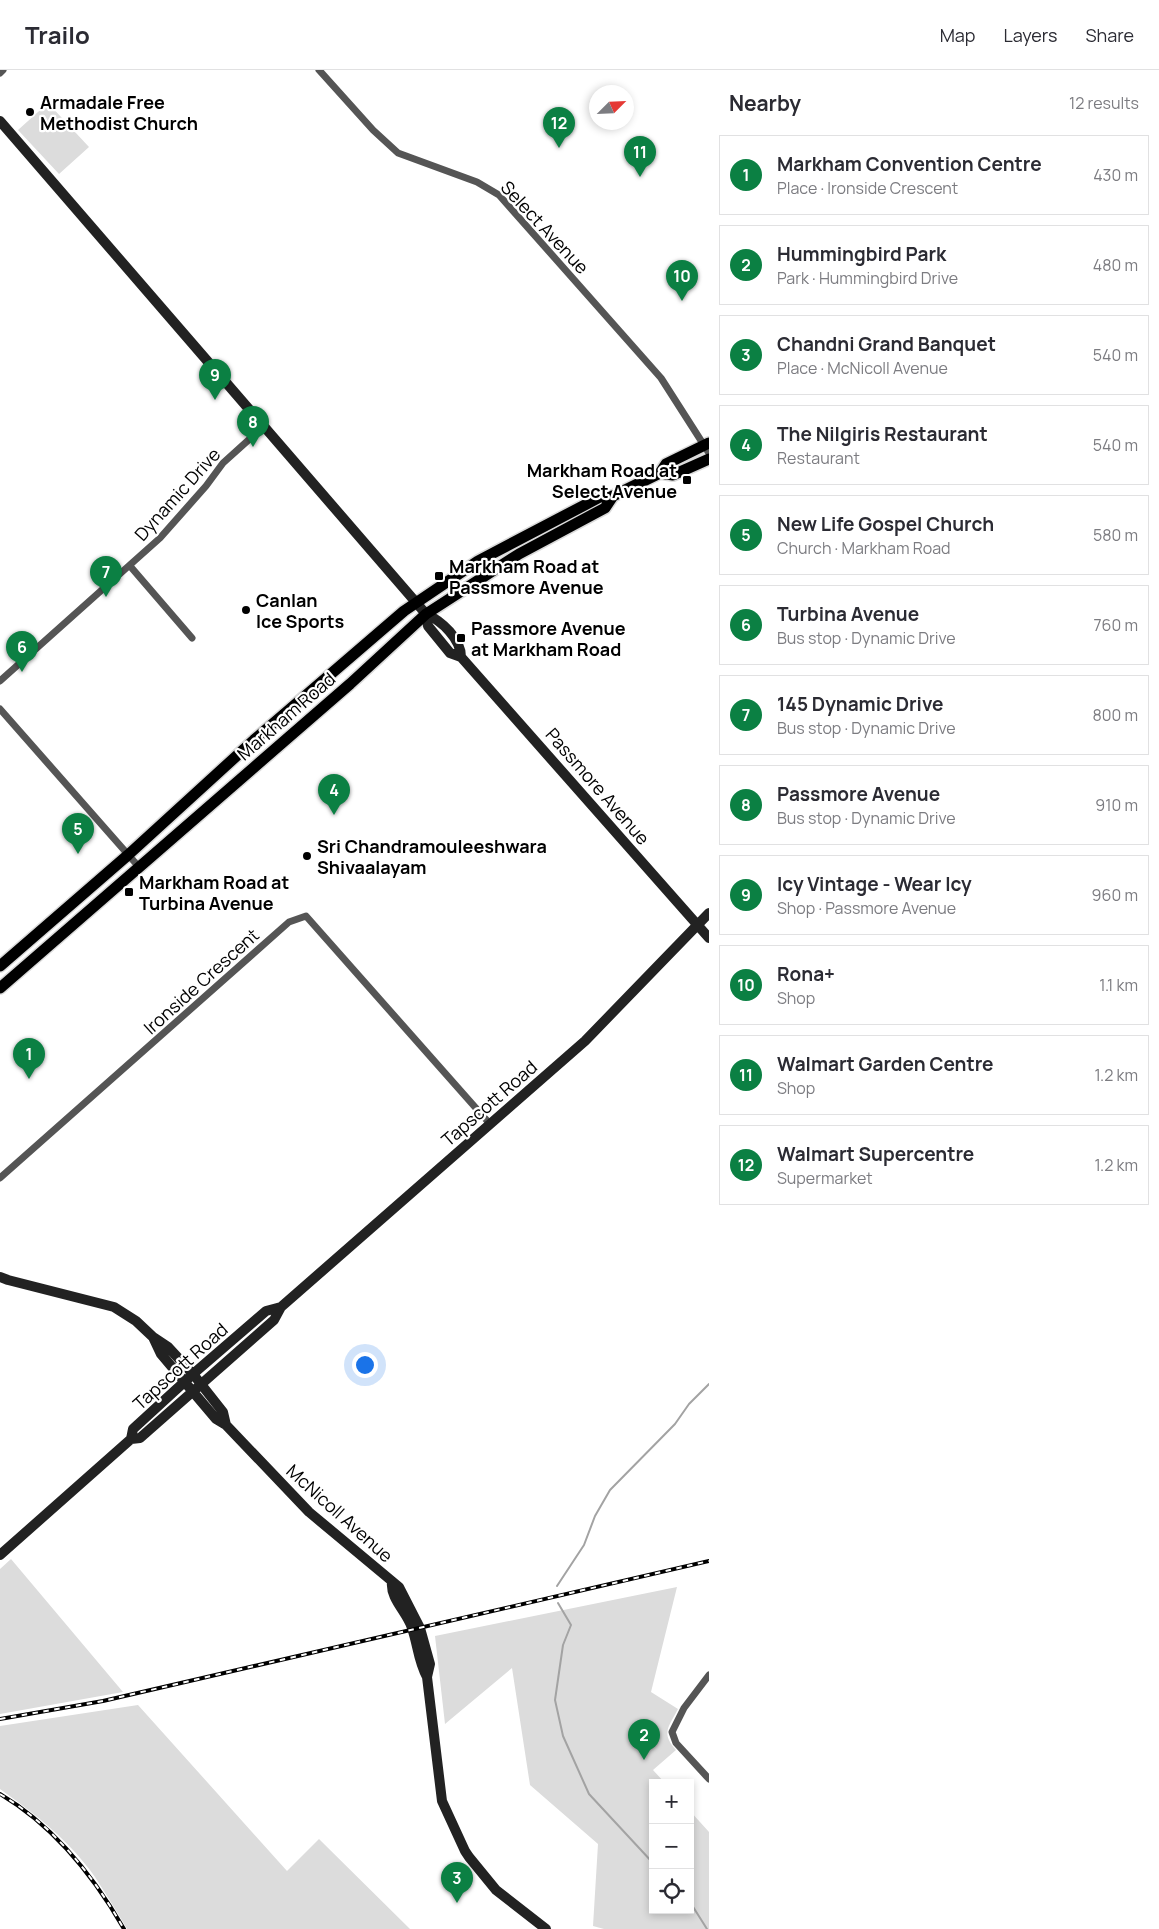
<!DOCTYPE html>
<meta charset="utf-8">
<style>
:root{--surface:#fff;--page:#f2f2f3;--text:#2b2b33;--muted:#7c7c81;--line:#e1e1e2;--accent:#0b8043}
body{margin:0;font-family:Manrope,sans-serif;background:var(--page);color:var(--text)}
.controls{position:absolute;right:15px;bottom:15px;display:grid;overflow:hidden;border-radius:0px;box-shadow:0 2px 8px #0003}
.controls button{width:45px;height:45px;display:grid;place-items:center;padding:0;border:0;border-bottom:1px solid var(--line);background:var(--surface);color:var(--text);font:25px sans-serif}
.compass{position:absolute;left:589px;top:15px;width:45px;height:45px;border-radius:50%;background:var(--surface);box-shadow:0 2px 8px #0003;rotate:66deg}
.you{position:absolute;left:364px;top:1294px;width:18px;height:18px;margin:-12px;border:4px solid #fff;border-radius:50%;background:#1a73e8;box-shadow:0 0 0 8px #1a73e833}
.badge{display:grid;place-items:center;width:32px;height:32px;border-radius:50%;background:var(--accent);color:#fff;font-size:16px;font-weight:700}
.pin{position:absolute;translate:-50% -41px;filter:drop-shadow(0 1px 2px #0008)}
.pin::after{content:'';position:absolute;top:26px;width:18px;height:15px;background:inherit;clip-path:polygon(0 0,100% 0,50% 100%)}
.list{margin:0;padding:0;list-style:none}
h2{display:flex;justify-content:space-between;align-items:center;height:65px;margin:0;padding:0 20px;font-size:21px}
h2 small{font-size:16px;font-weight:400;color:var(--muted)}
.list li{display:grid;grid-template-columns:32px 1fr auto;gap:15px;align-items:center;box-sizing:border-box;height:80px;margin:0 10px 10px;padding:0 10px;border:1px solid var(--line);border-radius:0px}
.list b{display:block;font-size:19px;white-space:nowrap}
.list p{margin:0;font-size:16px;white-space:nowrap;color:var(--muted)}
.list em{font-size:16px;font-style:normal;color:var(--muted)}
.icon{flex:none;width:28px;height:28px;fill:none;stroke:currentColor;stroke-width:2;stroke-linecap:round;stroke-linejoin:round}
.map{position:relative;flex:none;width:709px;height:1859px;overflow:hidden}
header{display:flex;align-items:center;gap:30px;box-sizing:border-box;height:70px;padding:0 25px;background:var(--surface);border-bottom:1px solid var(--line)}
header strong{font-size:24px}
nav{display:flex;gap:28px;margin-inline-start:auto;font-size:18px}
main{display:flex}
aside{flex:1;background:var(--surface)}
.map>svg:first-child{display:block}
.green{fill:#dcdcdc}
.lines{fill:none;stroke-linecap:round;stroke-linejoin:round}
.stream{stroke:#a3a3a3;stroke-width:2}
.primary-casing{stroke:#dbdbdb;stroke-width:14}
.street{stroke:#555;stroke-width:7}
.secondary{stroke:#222;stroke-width:10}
.primary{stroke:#000;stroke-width:11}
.rail-casing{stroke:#000;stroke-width:4}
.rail{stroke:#fff;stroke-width:2;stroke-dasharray:5.5;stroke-linecap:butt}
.poi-dot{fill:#000;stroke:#fff;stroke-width:2}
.labels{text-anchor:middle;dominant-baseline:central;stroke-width:4.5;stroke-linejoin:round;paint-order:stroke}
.poi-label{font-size:18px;font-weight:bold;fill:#000;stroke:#fff;text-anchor:start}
.street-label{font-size:18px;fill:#000;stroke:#fff}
</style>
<header>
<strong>Trailo</strong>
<nav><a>Map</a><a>Layers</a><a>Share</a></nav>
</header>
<main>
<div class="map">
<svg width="709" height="1859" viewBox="0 0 709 1859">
<rect width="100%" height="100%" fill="#fff"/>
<path class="green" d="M48,33L89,77L59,104L18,60Z
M11,1489L123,1622L0,1644V1499Z
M677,1517L651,1622L678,1639C668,1658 661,1663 676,1680L653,1700L665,1713H653V1840H690V1741L709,1762V1859H604L593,1856L598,1774L530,1715L512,1598L445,1654L435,1566Z
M138,1635L287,1801L319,1769L410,1859H127C117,1842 106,1824 95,1807C70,1771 35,1744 0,1719V1656Z"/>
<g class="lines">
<path class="stream" d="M557,1516L584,1475L595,1446L610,1420L675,1354L689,1334L709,1314
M558,1533L571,1555L563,1575L555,1630L563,1666L589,1724L653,1793
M690,1832L707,1859"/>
<g class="primary-casing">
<path id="primary" d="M660,403L673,405L709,389
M0,896L128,785L254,670L404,541L478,491L600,427L613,426L660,403L666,394L709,373
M0,918L350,614L426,544L519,484L605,438L613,426"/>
</g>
<path class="street" d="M319,0L373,60L398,83L477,112L499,125L661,308L709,383
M0,3L3,0
M130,496L192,568
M0,611L160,468L206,416L223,393L263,357
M0,639L139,797
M0,1108L289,852L306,846L490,1054
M709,1605L684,1638L672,1662L676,1673L709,1709"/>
<path class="secondary" d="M0,51L426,544C442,551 461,569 461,587
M426,544L428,556L450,583L461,587L709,868
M0,1207L8,1210L114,1237L136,1251L153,1267L168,1277L193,1304L223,1342L226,1355
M153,1267L161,1284L216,1349L226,1355L309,1442L399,1517L420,1558L430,1594L427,1607L442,1731L465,1781L469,1787L496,1820L546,1859
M131,1369L133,1359L193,1304L266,1241L281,1237
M0,1485L131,1369L140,1368L274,1250L281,1237L585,971L709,843
M392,1512C390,1529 407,1542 412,1558C418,1575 418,1591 427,1607"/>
<use href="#primary" class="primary"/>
<g class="rail-casing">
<path id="rail" d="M0,1649L103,1631L709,1491
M0,1724C54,1756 93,1805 124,1859"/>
</g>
<use href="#rail" class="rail"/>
</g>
<g class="poi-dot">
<circle cx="30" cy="42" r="5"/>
<rect x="682" y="405" width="10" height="10" rx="2.5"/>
<rect x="434" y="501" width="10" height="10" rx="2.5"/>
<circle cx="246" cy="540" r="5"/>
<rect x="456" y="563" width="10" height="10" rx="2.5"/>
<circle cx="307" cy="786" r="5"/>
<rect x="124" y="817" width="10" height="10" rx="2.5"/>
</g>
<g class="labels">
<g class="poi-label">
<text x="40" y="32">Armadale Free<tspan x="40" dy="21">Methodist Church</tspan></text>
<text x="677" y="400" text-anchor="end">Markham Road at<tspan x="677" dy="21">Select Avenue</tspan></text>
<text x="449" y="496">Markham Road at<tspan x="449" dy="21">Passmore Avenue</tspan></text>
<text x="256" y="530">Canlan<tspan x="256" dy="21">Ice Sports</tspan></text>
<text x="471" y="558">Passmore Avenue<tspan x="471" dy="21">at Markham Road</tspan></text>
<text x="317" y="776">Sri Chandramouleeshwara<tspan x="317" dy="21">Shivaalayam</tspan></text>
<text x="139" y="812">Markham Road at<tspan x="139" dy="21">Turbina Avenue</tspan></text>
</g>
<g class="street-label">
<text transform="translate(545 157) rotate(47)">Select Avenue</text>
<text transform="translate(177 424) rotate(-48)">Dynamic Drive</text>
<text transform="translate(286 646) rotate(-41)">Markham Road</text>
<text transform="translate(598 716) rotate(49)">Passmore Avenue</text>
<text transform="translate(201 911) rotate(-42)">Ironside Crescent</text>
<text transform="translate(489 1033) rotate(-41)">Tapscott Road</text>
<text transform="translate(180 1296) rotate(-42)">Tapscott Road</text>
<text transform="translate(340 1443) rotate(42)">McNicoll Avenue</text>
</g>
</g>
</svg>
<div class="controls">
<button>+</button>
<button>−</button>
<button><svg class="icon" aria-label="locate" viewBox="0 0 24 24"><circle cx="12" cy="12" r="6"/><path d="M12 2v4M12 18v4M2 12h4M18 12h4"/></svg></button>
</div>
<svg class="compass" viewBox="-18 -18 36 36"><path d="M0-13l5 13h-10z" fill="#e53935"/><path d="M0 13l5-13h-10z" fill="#7c7c81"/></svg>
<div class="you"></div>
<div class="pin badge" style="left:29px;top:1009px">1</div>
<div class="pin badge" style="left:644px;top:1690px">2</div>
<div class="pin badge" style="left:457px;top:1833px">3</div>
<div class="pin badge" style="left:334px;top:745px">4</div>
<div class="pin badge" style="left:78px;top:784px">5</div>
<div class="pin badge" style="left:22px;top:602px">6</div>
<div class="pin badge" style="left:106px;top:527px">7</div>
<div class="pin badge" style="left:253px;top:377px">8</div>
<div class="pin badge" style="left:215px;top:330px">9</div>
<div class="pin badge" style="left:682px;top:231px">10</div>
<div class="pin badge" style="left:640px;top:107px">11</div>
<div class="pin badge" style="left:559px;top:78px">12</div>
</div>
<aside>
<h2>Nearby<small>12 results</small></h2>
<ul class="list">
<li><span class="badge">1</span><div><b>Markham Convention Centre</b><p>Place · Ironside Crescent</p></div><em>430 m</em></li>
<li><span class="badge">2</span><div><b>Hummingbird Park</b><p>Park · Hummingbird Drive</p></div><em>480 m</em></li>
<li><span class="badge">3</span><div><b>Chandni Grand Banquet</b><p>Place · McNicoll Avenue</p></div><em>540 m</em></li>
<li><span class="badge">4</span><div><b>The Nilgiris Restaurant</b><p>Restaurant</p></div><em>540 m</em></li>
<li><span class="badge">5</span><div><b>New Life Gospel Church</b><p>Church · Markham Road</p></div><em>580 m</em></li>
<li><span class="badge">6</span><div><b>Turbina Avenue</b><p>Bus stop · Dynamic Drive</p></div><em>760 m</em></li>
<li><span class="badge">7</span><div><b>145 Dynamic Drive</b><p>Bus stop · Dynamic Drive</p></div><em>800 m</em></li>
<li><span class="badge">8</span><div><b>Passmore Avenue</b><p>Bus stop · Dynamic Drive</p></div><em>910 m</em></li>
<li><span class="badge">9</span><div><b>Icy Vintage - Wear Icy</b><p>Shop · Passmore Avenue</p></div><em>960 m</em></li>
<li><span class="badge">10</span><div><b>Rona+</b><p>Shop</p></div><em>1.1 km</em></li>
<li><span class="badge">11</span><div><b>Walmart Garden Centre</b><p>Shop</p></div><em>1.2 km</em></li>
<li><span class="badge">12</span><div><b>Walmart Supercentre</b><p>Supermarket</p></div><em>1.2 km</em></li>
</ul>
</aside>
</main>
